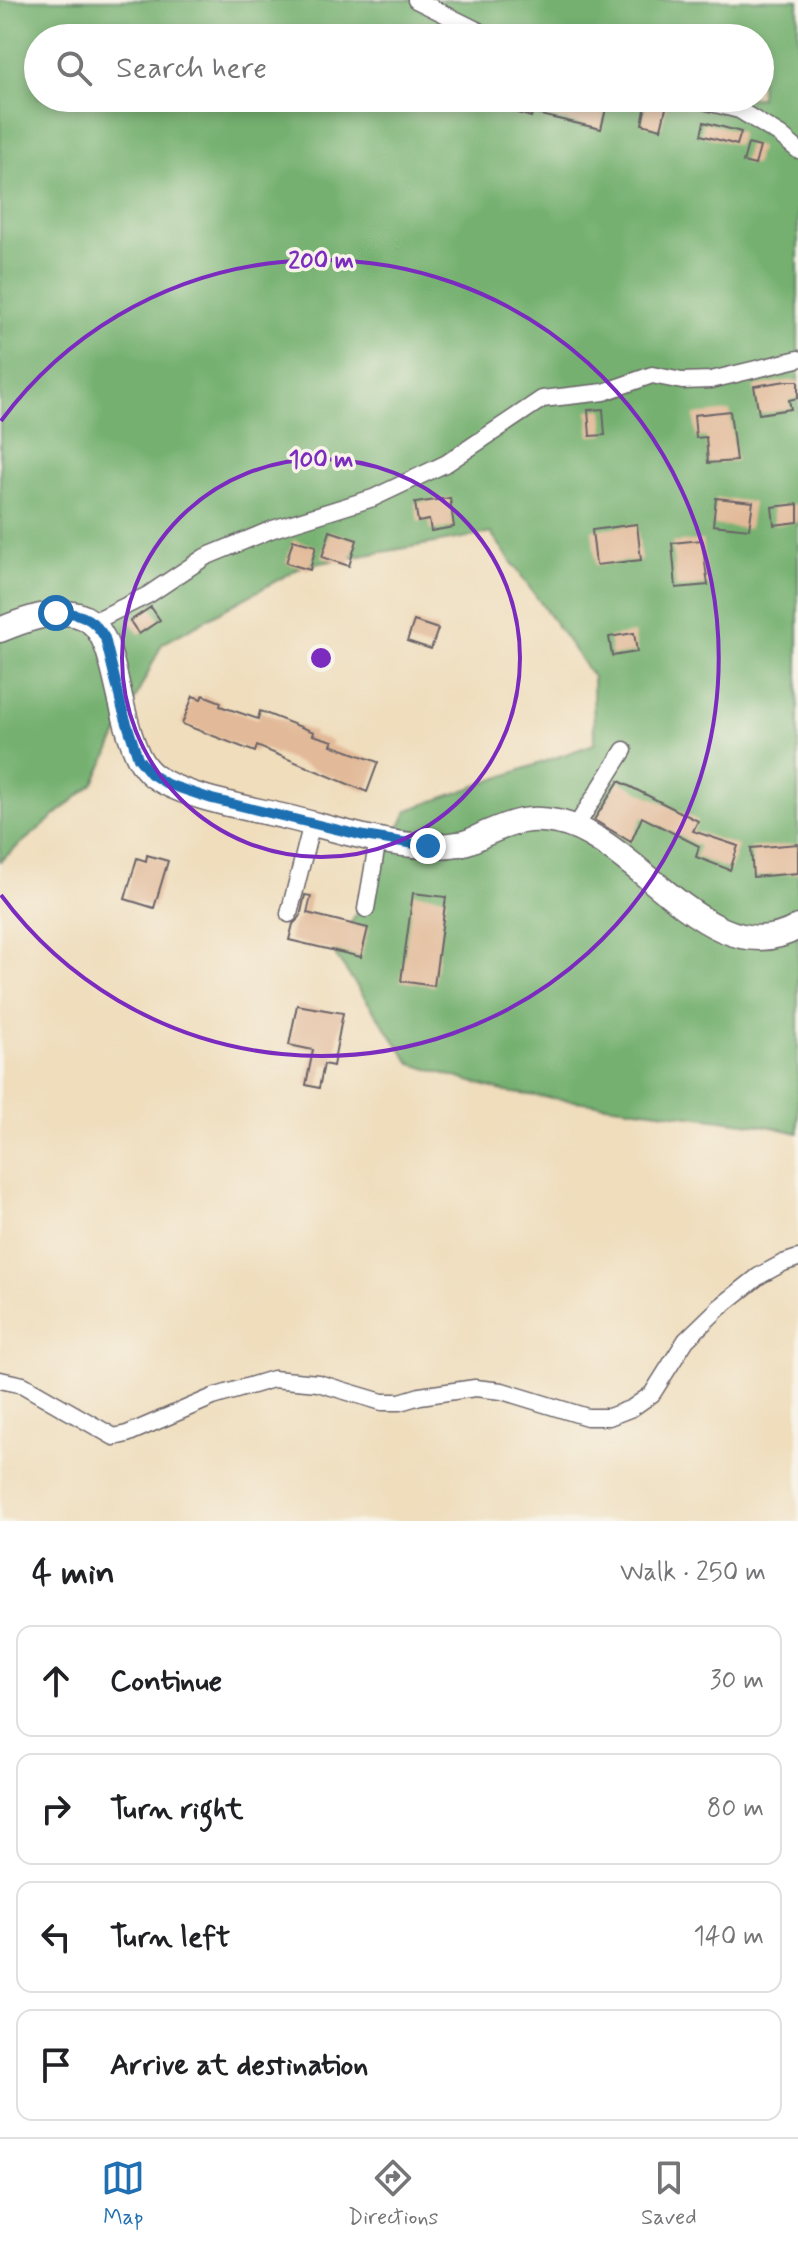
<!DOCTYPE html>
<meta charset="utf-8">
<style>
:root{--surface:#fff;--page:#f2f2f2;--text:#202124;--muted:#757577;--line:#e0e0e0;--accent:#1f6fb2}
body{margin:0;font-family:Mynerve,sans-serif;background:var(--page);color:var(--text)}
.stop{position:absolute;width:24px;height:24px;margin:-18px;border:6px solid #1f6fb2;border-radius:50%;background:#fff}
.stop.end{background:#1f6fb2;border-color:#fff;box-shadow:0 2px 8px #0008}
.list{margin:0;padding:0;list-style:none}
h2{display:flex;justify-content:space-between;align-items:center;height:104px;margin:0;padding:0 32px;font-size:34px}
h2 small{font-size:26px;font-weight:400;color:var(--muted)}
.list li{display:grid;grid-template-columns:52px 1fr auto;gap:24px;align-items:center;box-sizing:border-box;height:112px;margin:0 16px 16px;padding:0 16px;border:2px solid var(--line);border-radius:16px}
.list b{display:block;font-size:30px;white-space:nowrap}
.list em{font-size:26px;font-style:normal;color:var(--muted)}
.icon{flex:none;width:44px;height:44px;fill:none;stroke:currentColor;stroke-width:2;stroke-linecap:round;stroke-linejoin:round}
.map{position:relative;flex:none;width:798px;height:1521px;overflow:hidden}
.search{position:absolute;background:var(--surface);box-shadow:0 4px 12px #0003;left:24px;right:24px;top:24px;height:88px;display:flex;align-items:center;gap:20px;box-sizing:border-box;padding:0 28px;border-radius:44px;color:var(--muted);font-size:30px}
.sheet{height:616px;background:var(--surface)}
nav{display:flex;justify-content:space-around;align-items:center;box-sizing:border-box;height:112px;border-top:2px solid var(--line);background:var(--surface);font-size:22px;color:var(--muted)}
nav a{display:grid;justify-items:center;gap:4px}
nav .on{color:var(--accent)}
.map>svg:first-child{display:block}
.forest{fill:#75b06f;stroke:#4c6955;stroke-width:2;fill-rule:evenodd}
.building{fill:#e2ba99}
.lines{fill:none;stroke-linecap:round;stroke-linejoin:round}
.street-casing{stroke:#6a6368;stroke-width:19}
.primary-casing{stroke:#6a6368;stroke-width:27}
.street{stroke:#fff;stroke-width:16}
.primary{stroke:#fff;stroke-width:24}
.route{stroke:#1f6fb2;stroke-width:10}
.ring{fill:none;stroke:#7b2cbf;stroke-width:4}
.centre{fill:#7b2cbf;stroke:#f7f3e8;stroke-width:4}
.ring-label{font-size:24px;text-anchor:middle;font-weight:bold;fill:#7b2cbf;stroke:#f7f3e8;stroke-width:7;stroke-linejoin:round;paint-order:stroke}
</style>
<div class="map">
<svg width="798" height="1521" viewBox="0 0 798 1521">
<rect width="100%" height="100%" fill="#f7f3e8"/>
<filter id="ink" filterUnits="userSpaceOnUse"><feTurbulence type="fractalNoise" baseFrequency=".0125" numOctaves="2"/><feDisplacementMap in="SourceGraphic" scale="16" xChannelSelector="R" yChannelSelector="G"/><feConvolveMatrix kernelMatrix="1 2 1 2 8 2 1 2 1" color-interpolation-filters="sRGB"/></filter>
<filter id="wash" filterUnits="userSpaceOnUse"><feTurbulence type="fractalNoise" baseFrequency=".006" numOctaves="4" result="noise"/><feDisplacementMap in="SourceGraphic" scale="32" xChannelSelector="R" yChannelSelector="G"/><feGaussianBlur stdDeviation="1.8" result="paint"/><feColorMatrix in="noise" values="0 0 0 0 0 0 0 0 0 0 0 0 0 0 0 0 0 1.4 0 .05"/><feComposite in="paint" operator="in"/></filter>
<g filter="url(#wash)">
<rect width="100%" height="100%" fill="#efddbc"/>
<path class="forest" d="M0,0H798V1133L767,1126L506,1092L411,1064L335,955L408,810L594,744L593,677L491,533L303,566L162,644L94,783L0,861ZM38,38H760V98H38Z"/>
<g id="blocks">
<path class="building" d="M512,98H594L608,101L601,129L532,113L531,117L509,110Z
M647,100L667,104L661,129L642,124Z
M704,122L741,132L737,145L701,135Z
M748,144L760,147L755,165L743,162Z
M786,381H798V398L789,400L791,409L759,414L754,386Z
M603,409L605,435L590,436L588,410Z
M730,411L736,461L708,463L706,437L696,438L694,415Z
M450,498L454,527L431,531L429,520L418,522L415,503Z
M716,498L753,502L749,529L713,525Z
M798,504V522L774,525L772,507Z
M637,524L641,560L596,565L592,530Z
M330,531L357,540L349,566L322,557Z
M293,540L316,546L310,570L286,563Z
M702,540L708,585L676,588L672,543Z
M151,607L160,620L139,634L130,621Z
M414,621L438,629L431,649L407,641Z
M634,633L637,652L612,656L609,637Z
M203,695L221,702L220,706L258,719L260,711L314,732L313,735L333,741L331,745L378,762L367,792L257,746L255,752L182,724L193,696L201,699Z
M619,781L698,821L693,831L738,846L730,870L696,857L699,846L642,817L631,842L594,820Z
M798,844V873L753,877L751,848Z
M147,855L168,861L154,908L125,899L137,858L146,861Z
M413,893L446,897L434,986L401,981Z
M305,895L311,896L307,913L368,928L361,957L289,940L293,924L300,917Z
M297,1005L343,1013L333,1066L324,1064L319,1088L306,1085L313,1050L289,1045Z"/>
</g>
</g>
<g filter="url(#ink)">
<use href="#blocks" fill-opacity="0" stroke="#6a6368" stroke-width="2"/>
<g class="lines">
<g class="street-casing">
<path id="street" d="M416,0L493,38
M692,98L739,110L780,135L798,150
M93,622L148,595L205,557L273,529L373,498L447,463L542,399L604,392L652,375L682,381L711,380L798,359
M575,828L624,750
M366,909L378,839
M289,914L312,823
M0,1380L23,1385L114,1437L127,1434L213,1397L273,1379L318,1383L382,1402H400L420,1396L475,1388L502,1391L587,1417H609L632,1408L652,1394L686,1340L720,1307L759,1276L783,1263L798,1258"/>
</g>
<g class="primary-casing">
<path id="primary" d="M0,630C118,580 103,648 130,735C135,750 140,765 154,776C185,798 249,808 286,817C332,828 381,845 429,846C439,847 449,845 459,844C469,843 478,837 487,833C513,822 529,816 557,822C637,837 711,978 798,927"/>
</g>
<use href="#street" class="street"/>
<use href="#primary" class="primary"/>
</g>
</g>
<g class="lines" filter="url(#ink)">
<path class="route" d="M56,613C78,611 94,618 105,638L122,708L138,758L151,774L167,784L212,799L364,836L428,846"/>
</g>
<g class="ring">
<circle cx="321" cy="658" r="199"/>
<path d="M1 421A398 398 0 1 1 1 895"/>
</g>
<circle cx="321" cy="658" r="12" class="centre"/>
<g class="ring-label">
<text x="321" y="268">200 m</text>
<text x="321" y="467">100 m</text>
</g>
</svg>
<div class="stop" style="left:56px;top:613px"></div>
<div class="stop end" style="left:428px;top:846px"></div>
<div class="search"><svg class="icon" aria-label="search" viewBox="0 0 24 24"><circle cx="10" cy="10" r="6"/><path d="M15 15l6 6"/></svg>Search here</div>
</div>
<section class="sheet">
<h2>4 min<small>Walk · 250 m</small></h2>
<ul class="list">
<li><svg class="icon" aria-label="ahead" viewBox="0 0 24 24"><path d="M12 20V5M6 11l6-6 6 6"/></svg><div><b>Continue</b></div><em>30 m</em></li>
<li><svg class="icon" aria-label="right" viewBox="0 0 24 24"><path d="M7 20v-9h11M14 6l5 5-5 5"/></svg><div><b>Turn right</b></div><em>80 m</em></li>
<li><svg class="icon" aria-label="left" viewBox="0 0 24 24"><path d="M17 20v-9H6M10 6l-5 5 5 5"/></svg><div><b>Turn left</b></div><em>140 m</em></li>
<li><svg class="icon" aria-label="arrive" viewBox="0 0 24 24"><path d="M6 21V4h12l-3 4 3 4H6"/></svg><div><b>Arrive at destination</b></div></li>
</ul>
</section>
<nav>
<a class="on"><svg class="icon" aria-label="map" viewBox="0 0 24 24"><path d="M3 6l6-2 6 2 6-2v14l-6 2-6-2-6 2zM9 4v14M15 6v14"/></svg>Map</a>
<a><svg class="icon" aria-label="directions" viewBox="0 0 24 24"><path d="M12 3l9 9-9 9-9-9zM9 14v-3h6M13 9l2 2-2 2"/></svg>Directions</a>
<a><svg class="icon" aria-label="saved" viewBox="0 0 24 24"><path d="M7 4h10v16l-5-4-5 4z"/></svg>Saved</a>
</nav>
